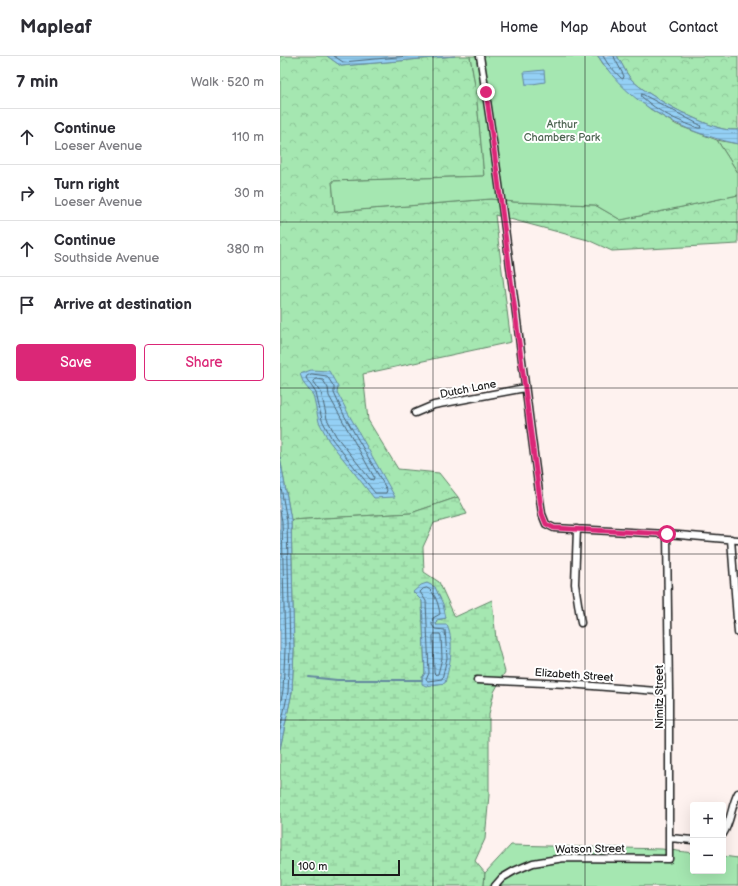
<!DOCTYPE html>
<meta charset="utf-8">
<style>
:root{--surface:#fff;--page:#f2f2f3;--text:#2b2b33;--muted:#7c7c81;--line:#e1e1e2;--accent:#db2777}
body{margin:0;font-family:"Balsamiq Sans",sans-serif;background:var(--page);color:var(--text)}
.controls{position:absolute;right:12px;bottom:12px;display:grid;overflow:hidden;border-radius:4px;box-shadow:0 4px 16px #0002}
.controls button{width:36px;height:36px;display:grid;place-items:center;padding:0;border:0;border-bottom:1px solid var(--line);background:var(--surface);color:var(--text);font:20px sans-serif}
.scale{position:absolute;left:12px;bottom:10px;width:108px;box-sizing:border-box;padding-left:4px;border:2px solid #1c1c1c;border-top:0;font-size:11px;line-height:14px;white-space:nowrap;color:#1c1c1c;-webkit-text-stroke:3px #fff;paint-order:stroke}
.stop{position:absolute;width:12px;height:12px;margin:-9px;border:3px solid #db2777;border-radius:50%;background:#fff}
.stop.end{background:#db2777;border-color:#fff;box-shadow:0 1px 4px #0008}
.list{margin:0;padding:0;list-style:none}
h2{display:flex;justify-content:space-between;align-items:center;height:52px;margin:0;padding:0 16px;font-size:17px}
h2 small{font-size:13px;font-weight:400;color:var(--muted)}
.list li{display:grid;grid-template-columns:26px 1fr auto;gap:12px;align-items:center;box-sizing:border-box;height:56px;padding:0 16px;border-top:1px solid var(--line)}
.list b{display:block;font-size:15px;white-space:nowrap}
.list p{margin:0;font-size:13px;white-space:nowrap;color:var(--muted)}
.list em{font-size:13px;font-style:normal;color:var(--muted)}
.actions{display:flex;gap:8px;padding:12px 16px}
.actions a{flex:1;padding:9px 0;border:1px solid var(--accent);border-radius:4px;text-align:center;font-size:14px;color:var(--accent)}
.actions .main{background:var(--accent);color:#fff}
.icon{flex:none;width:22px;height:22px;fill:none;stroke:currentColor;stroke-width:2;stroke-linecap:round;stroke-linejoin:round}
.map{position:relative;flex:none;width:458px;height:830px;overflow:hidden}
header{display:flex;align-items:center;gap:24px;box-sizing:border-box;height:56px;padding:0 20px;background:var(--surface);border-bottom:1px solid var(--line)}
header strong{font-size:19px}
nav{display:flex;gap:22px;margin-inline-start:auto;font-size:14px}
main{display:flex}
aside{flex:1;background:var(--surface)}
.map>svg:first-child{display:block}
.forest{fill:url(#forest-crowns);stroke:#608266}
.wetland{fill:url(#wetland-marsh);stroke:#608266;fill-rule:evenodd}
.park{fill:#a5e7b1;stroke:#608266}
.water{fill:url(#water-rules);stroke:#64889e}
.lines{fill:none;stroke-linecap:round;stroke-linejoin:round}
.shore{stroke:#4c6473;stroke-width:1}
.stream{stroke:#64889e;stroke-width:2}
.minor-casing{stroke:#1c1c1c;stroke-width:9}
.minor{stroke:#fff;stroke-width:6}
.route{stroke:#db2777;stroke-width:5}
.grid{fill:none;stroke:#1c1c1c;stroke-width:1;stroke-opacity:0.55}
.labels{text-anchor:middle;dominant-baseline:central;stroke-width:4;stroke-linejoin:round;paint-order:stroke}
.park-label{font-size:11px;fill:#4c6350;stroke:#fff}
.street-label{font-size:11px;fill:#1c1c1c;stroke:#fff}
</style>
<header>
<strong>Mapleaf</strong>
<nav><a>Home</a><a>Map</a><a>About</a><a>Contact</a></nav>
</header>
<main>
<aside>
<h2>7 min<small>Walk · 520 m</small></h2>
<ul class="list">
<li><svg class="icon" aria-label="ahead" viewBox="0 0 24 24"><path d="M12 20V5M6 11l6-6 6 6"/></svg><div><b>Continue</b><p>Loeser Avenue</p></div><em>110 m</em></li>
<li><svg class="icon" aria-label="right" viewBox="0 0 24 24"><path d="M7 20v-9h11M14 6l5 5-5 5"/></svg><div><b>Turn right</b><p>Loeser Avenue</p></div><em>30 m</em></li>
<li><svg class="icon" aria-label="ahead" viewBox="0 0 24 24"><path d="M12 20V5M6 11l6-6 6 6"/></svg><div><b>Continue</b><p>Southside Avenue</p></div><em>380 m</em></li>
<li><svg class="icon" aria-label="arrive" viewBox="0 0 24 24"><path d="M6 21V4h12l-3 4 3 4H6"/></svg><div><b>Arrive at destination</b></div></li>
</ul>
<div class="actions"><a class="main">Save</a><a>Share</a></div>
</aside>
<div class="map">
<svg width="458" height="830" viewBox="0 0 458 830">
<defs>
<pattern id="forest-crowns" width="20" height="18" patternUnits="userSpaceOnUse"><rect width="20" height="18" fill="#a5e7b1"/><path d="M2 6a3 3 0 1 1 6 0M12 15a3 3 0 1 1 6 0" fill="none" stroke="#8dc698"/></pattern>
<pattern id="wetland-marsh" width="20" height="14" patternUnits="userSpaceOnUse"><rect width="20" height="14" fill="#a5e7b1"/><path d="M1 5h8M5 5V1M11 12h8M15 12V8" fill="none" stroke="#8dc698"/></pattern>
<pattern id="water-rules" width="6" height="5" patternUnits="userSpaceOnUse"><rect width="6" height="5" fill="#94d0f5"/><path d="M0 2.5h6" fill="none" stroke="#7fb2d1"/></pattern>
</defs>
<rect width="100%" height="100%" fill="#fef2ef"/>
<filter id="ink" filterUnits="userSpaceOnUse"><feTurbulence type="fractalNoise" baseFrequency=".025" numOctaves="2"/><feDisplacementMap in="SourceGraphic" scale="8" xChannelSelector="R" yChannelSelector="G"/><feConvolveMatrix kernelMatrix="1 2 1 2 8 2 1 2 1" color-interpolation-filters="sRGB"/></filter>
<g filter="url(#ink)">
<path class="forest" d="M0,0H47L61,10L175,0H190L196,35L204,120L52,125L55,156L211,143L234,146L315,149L341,164L458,139V188L332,195L308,184L215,159L231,286L83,318L88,364L118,413L159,417L178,441L131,457L11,464L0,401Z
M337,0H458V74C453,74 448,74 443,73C419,67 369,41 352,24C346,18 342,7 337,0Z
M437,84L458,88V117Z"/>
<path class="wetland" d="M178,441L187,458L154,467L143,491L144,516L159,526L175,561L212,544L216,583L225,616L214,636L209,658V739L205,783L195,805L205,817L204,830H0V693L12,636L14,594L11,464L131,457ZM142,545L166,562L157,564L146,630L142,622L145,617Z"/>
<path class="park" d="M190,0H318L325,11L339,25L370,53L397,69L437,84L458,117V139L341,164L315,149L234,146L211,143L55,156L52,125L204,120L196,35Z
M231,789L382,793L413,797V815H443V800L458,802V830H204L205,817Z"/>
<path class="water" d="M47,0H175L61,10Z
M318,0H337C342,7 346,18 352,24C369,41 419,67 443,73C448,74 453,74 458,74V88C402,76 350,50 318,0Z
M264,14L265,26L246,29L244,16Z
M31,314L49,315L58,331L57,336L68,357L115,441L94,442L49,385L39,366L33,339L24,328L20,318Z
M0,401L11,464L14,594L12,636L0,693Z
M147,527L155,531L163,548L166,562L157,564L156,569H167C175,588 170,608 165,627L146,630L142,628V622L145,617L142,545L133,536L141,529Z"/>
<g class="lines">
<path class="shore" d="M54,0L63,6L128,0
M323,0L328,8L341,22L343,23L344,20L335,3L334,0
M362,38L420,69L421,72H418C398,65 378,56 362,41Z
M32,318L47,320L54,331V337L64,359L107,434L106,437H95L52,383L42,364L36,337L26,322L27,320Z
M36,323L43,324L48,332L49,340L94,421L93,424L90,423L56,380L47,363L41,336L34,326Z
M0,426L7,465L10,594L8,636L0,674
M0,455L2,465L5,594L3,635L0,649
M147,532C155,535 159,550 160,558L153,562L152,569L155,573L165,574L167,602L162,623L148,625L146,624L149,617L146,545L140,536L143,533Z
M155,578H160L161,580L162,602L158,618L156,619L154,617L153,580Z"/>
<path class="stream" d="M29,621L57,624H142"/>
<g class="minor-casing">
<path id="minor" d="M200,0C225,152 241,306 262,458L266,468L274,472L387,478L458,484
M135,357L154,349L245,332
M297,473L295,528L301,567
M451,483L458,577
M197,624L288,628L389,636
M443,778C451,766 451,750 458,737
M389,782L413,784
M215,830L222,822L234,815L253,807L284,802L389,803V636L387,478"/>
</g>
<use href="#minor" class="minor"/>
</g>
</g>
<g class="lines" filter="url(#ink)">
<path class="route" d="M206,36C226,177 242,318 262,458L266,468L274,472L387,478"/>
</g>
<path class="grid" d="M153,0V830M305,0V830M0,166H458M0,332H458M0,498H458M0,664H458"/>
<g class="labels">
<g class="park-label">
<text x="282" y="68">Arthur<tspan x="282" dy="13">Chambers Park</tspan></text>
</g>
<g class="street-label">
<text transform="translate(188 333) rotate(-11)">Dutch Lane</text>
<text transform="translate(294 619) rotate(4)">Elizabeth Street</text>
<text transform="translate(379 641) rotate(-90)">Nimitz Street</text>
<text transform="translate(310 793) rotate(-1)">Watson Street</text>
</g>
</g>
</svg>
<div class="controls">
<button>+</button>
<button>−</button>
</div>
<div class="scale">100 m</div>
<div class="stop" style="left:387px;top:478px"></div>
<div class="stop end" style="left:206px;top:36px"></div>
</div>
</main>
